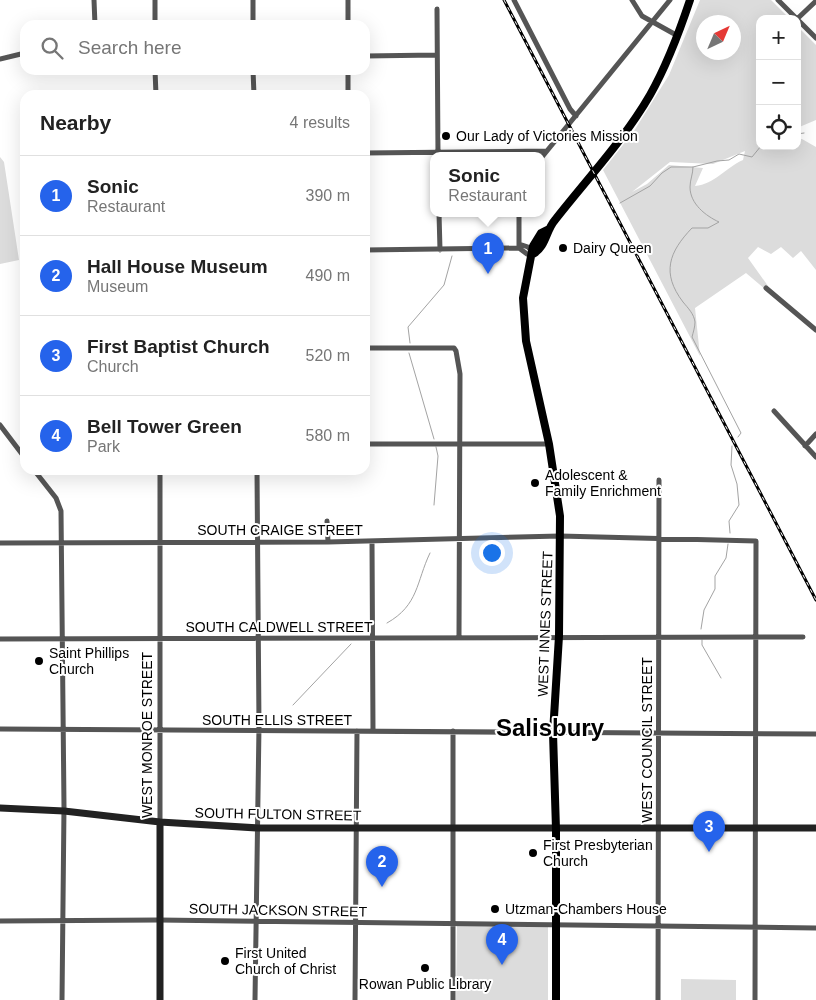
<!DOCTYPE html>
<meta charset="utf-8">
<style>
:root{--surface:#fff;--page:#f6f6f6;--text:#222;--muted:#767676;--line:#e0e0e0;--accent:#2563eb}
body{margin:0;font-family:Helvetica,sans-serif;background:var(--page);color:var(--text)}
.controls{position:absolute;right:15px;top:15px;display:grid;overflow:hidden;border-radius:10px;box-shadow:0 5px 20px #0002}
.controls button{width:45px;height:45px;display:grid;place-items:center;padding:0;border:0;border-bottom:1px solid var(--line);background:var(--surface);color:var(--text);font:25px sans-serif}
.compass{position:absolute;left:696px;top:15px;width:45px;height:45px;border-radius:50%;background:var(--surface);box-shadow:0 5px 20px #0002;rotate:44deg}
.you{position:absolute;left:491px;top:552px;width:18px;height:18px;margin:-12px;border:4px solid #fff;border-radius:50%;background:#1a73e8;box-shadow:0 0 0 8px #1a73e833}
.badge{display:grid;place-items:center;width:32px;height:32px;border-radius:50%;background:var(--accent);color:#fff;font-size:16px;font-weight:700}
.pin{position:absolute;translate:-50% -41px;filter:drop-shadow(0 1px 2px #0008)}
.pin::after{content:'';position:absolute;top:26px;width:18px;height:15px;background:inherit;clip-path:polygon(0 0,100% 0,50% 100%)}
.popup{position:absolute;left:430px;top:152px;width:115px;height:65px;box-sizing:border-box;display:grid;place-content:center;border-radius:10px;background:var(--surface);filter:drop-shadow(0 1px 4px #0005);font-size:16px;white-space:nowrap;color:var(--muted)}
.popup b{font-size:19px;color:var(--text)}
.popup::after{content:'';position:absolute;left:50%;top:100%;margin-left:-10px;border:10px solid transparent;border-top-color:var(--surface)}
.list{margin:0;padding:0;list-style:none}
h2{display:flex;justify-content:space-between;align-items:center;height:65px;margin:0;padding:0 20px;font-size:21px}
h2 small{font-size:16px;font-weight:400;color:var(--muted)}
.list li{display:grid;grid-template-columns:32px 1fr auto;gap:15px;align-items:center;box-sizing:border-box;height:80px;padding:0 20px;border-top:1px solid var(--line)}
.list b{display:block;font-size:19px;white-space:nowrap}
.list p{margin:0;font-size:16px;white-space:nowrap;color:var(--muted)}
.list em{font-size:16px;font-style:normal;color:var(--muted)}
.icon{flex:none;width:28px;height:28px;fill:none;stroke:currentColor;stroke-width:2;stroke-linecap:round;stroke-linejoin:round}
.map{position:relative;flex:none;width:816px;height:1000px;overflow:hidden}
.search{position:absolute;background:var(--surface);box-shadow:0 5px 20px #0002;left:20px;top:20px;width:350px;height:55px;display:flex;align-items:center;gap:12px;box-sizing:border-box;padding:0 18px;border-radius:15px;color:var(--muted);font-size:19px}
.panel{position:absolute;background:var(--surface);box-shadow:0 5px 20px #0002;left:20px;top:90px;width:350px;height:385px;border-radius:15px}
.map>svg:first-child{display:block}
.green{fill:#dcdcdc;fill-rule:evenodd}
.lines{fill:none;stroke-linecap:round;stroke-linejoin:round}
.stream{stroke:#a3a3a3;stroke-width:1}
.street{stroke:#555;stroke-width:5}
.secondary{stroke:#222;stroke-width:7}
.primary{stroke:#000;stroke-width:8}
.rail-casing{stroke:#000;stroke-width:3}
.rail{stroke:#fff;stroke-width:1;stroke-dasharray:4;stroke-linecap:butt}
.poi-dot{fill:#000;stroke:#fff;stroke-width:2}
.labels{text-anchor:middle;dominant-baseline:central;stroke-width:4;stroke-linejoin:round;paint-order:stroke}
.poi-label{font-size:14px;fill:#000;stroke:#fff;text-anchor:start}
.street-label{font-size:14px;fill:#000;stroke:#fff}
.town-label{font-size:24px;font-weight:bold;fill:#000;stroke:#fff}
</style>
<div class="map">
<svg width="816" height="1000" viewBox="0 0 816 1000">
<rect width="100%" height="100%" fill="#fff"/>
<path class="green" d="M700,0H771L790,19H760V146H797V139H802L816,147V270L801,251L793,258L781,247L771,254L758,247L748,258L768,286L765,289L746,273L695,308L700,356L603,170L634,131L669,75ZM704,22H734V52H704ZM745,151L743,160C725,168 715,184 695,186L703,168L669,165L647,184L632,192L670,162L713,164Z
M797,26L816,45V120L797,128Z
M0,157L4,162L19,260L0,264Z
M457,926H548V1000H456Z
M681,979L736,980V1000H681Z"/>
<g class="lines">
<path class="stream" d="M797,134L804,133
M693,167C693,174 690,180 690,187C690,204 706,216 719,222L708,228H692C669,252 661,273 683,302C688,308 694,314 695,322C695,327 693,333 692,337L741,433L738,437
M620,203L650,186L662,173L671,167H693L717,161L729,160L739,154L752,157L761,146
M410,343L408,327L444,285L452,256
M409,353L434,439
M434,505L438,456L436,447
M730,533L729,521L739,505L737,484L731,465L732,446
M387,623C419,605 416,582 430,553
M701,629L704,610L715,589V576L726,558L728,544
M702,640V645L721,678
M293,705L351,644"/>
<path class="street" d="M94,0L95,25
M155,0V25
M253,0V25
M348,0V25
M514,0L570,109L576,116
M632,0L642,16L678,36
M778,0L797,19
M437,9L438,155
M797,19L816,38
M797,19L816,1
M144,25H155
M365,56L436,55
M0,59L25,53
M155,70L156,95
M253,70L254,95
M348,70V95
M365,153L546,151
M542,157L670,0
M439,213L440,250
M519,248V213
M519,248L527,254H533
M365,250L519,248L522,245L528,247L533,253
M766,288L816,330
M365,348H454L456,351L460,374L459,637
M774,411L816,457
M0,425L25,458
M365,444H549
M805,446L816,434
M34,470L56,498L61,511L64,807L62,1000
M327,521L328,542
M372,541L373,731
M0,543L328,542L560,536L756,541L755,1000
M0,639L803,637
M0,729L816,734
M160,822V470
M0,921L159,920L816,928
M255,1000L259,726L257,470
M355,1000L357,731
M453,1000V731
M658,1000L659,480"/>
<path class="secondary" d="M0,808L64,811L160,822L258,828H816
M160,822V1000"/>
<path class="primary" d="M547,230L541,233L533,246L523,298L526,341L549,444L560,516L559,636L553,733L556,829V1000
M533,254C546,247 546,230 555,220C587,179 624,140 650,95C667,65 679,33 690,0"/>
<g class="rail-casing">
<path id="rail" d="M504,0L816,600"/>
</g>
<use href="#rail" class="rail"/>
</g>
<g class="poi-dot">
<circle cx="446" cy="136" r="5"/>
<circle cx="563" cy="248" r="5"/>
<circle cx="535" cy="483" r="5"/>
<circle cx="39" cy="661" r="5"/>
<circle cx="533" cy="853" r="5"/>
<circle cx="495" cy="909" r="5"/>
<circle cx="225" cy="961" r="5"/>
<circle cx="425" cy="968" r="5"/>
</g>
<g class="labels">
<g class="poi-label">
<text x="456" y="136">Our Lady of Victories Mission</text>
<text x="573" y="248">Dairy Queen</text>
<text x="545" y="475">Adolescent &amp;<tspan x="545" dy="16">Family Enrichment</tspan></text>
<text x="49" y="653">Saint Phillips<tspan x="49" dy="16">Church</tspan></text>
<text x="543" y="845">First Presbyterian<tspan x="543" dy="16">Church</tspan></text>
<text x="505" y="909">Utzman-Chambers House</text>
<text x="235" y="953">First United<tspan x="235" dy="16">Church of Christ</tspan></text>
<text x="425" y="984" text-anchor="middle">Rowan Public Library</text>
</g>
<g class="street-label">
<text x="280" y="530">SOUTH CRAIGE STREET</text>
<text transform="translate(545 624) rotate(-88)">WEST INNES STREET</text>
<text x="279" y="627">SOUTH CALDWELL STREET</text>
<text x="277" y="720">SOUTH ELLIS STREET</text>
<text transform="translate(147 735) rotate(-90)">WEST MONROE STREET</text>
<text transform="translate(647 740) rotate(-90)">WEST COUNCIL STREET</text>
<text transform="translate(278 814) rotate(1)">SOUTH FULTON STREET</text>
<text transform="translate(278 910) rotate(1)">SOUTH JACKSON STREET</text>
</g>
<g class="town-label">
<text x="550" y="727">Salisbury</text>
</g>
</g>
</svg>
<div class="controls">
<button>+</button>
<button>−</button>
<button><svg class="icon" aria-label="locate" viewBox="0 0 24 24"><circle cx="12" cy="12" r="6"/><path d="M12 2v4M12 18v4M2 12h4M18 12h4"/></svg></button>
</div>
<svg class="compass" viewBox="-18 -18 36 36"><path d="M0-13l5 13h-10z" fill="#e53935"/><path d="M0 13l5-13h-10z" fill="#767676"/></svg>
<div class="you"></div>
<div class="pin badge" style="left:488px;top:274px">1</div>
<div class="popup"><b>Sonic</b>Restaurant</div>
<div class="pin badge" style="left:382px;top:887px">2</div>
<div class="pin badge" style="left:709px;top:852px">3</div>
<div class="pin badge" style="left:502px;top:965px">4</div>
<div class="search"><svg class="icon" aria-label="search" viewBox="0 0 24 24"><circle cx="10" cy="10" r="6"/><path d="M15 15l6 6"/></svg>Search here</div>
<section class="panel">
<h2>Nearby<small>4 results</small></h2>
<ul class="list">
<li><span class="badge">1</span><div><b>Sonic</b><p>Restaurant</p></div><em>390 m</em></li>
<li><span class="badge">2</span><div><b>Hall House Museum</b><p>Museum</p></div><em>490 m</em></li>
<li><span class="badge">3</span><div><b>First Baptist Church</b><p>Church</p></div><em>520 m</em></li>
<li><span class="badge">4</span><div><b>Bell Tower Green</b><p>Park</p></div><em>580 m</em></li>
</ul>
</section>
</div>
